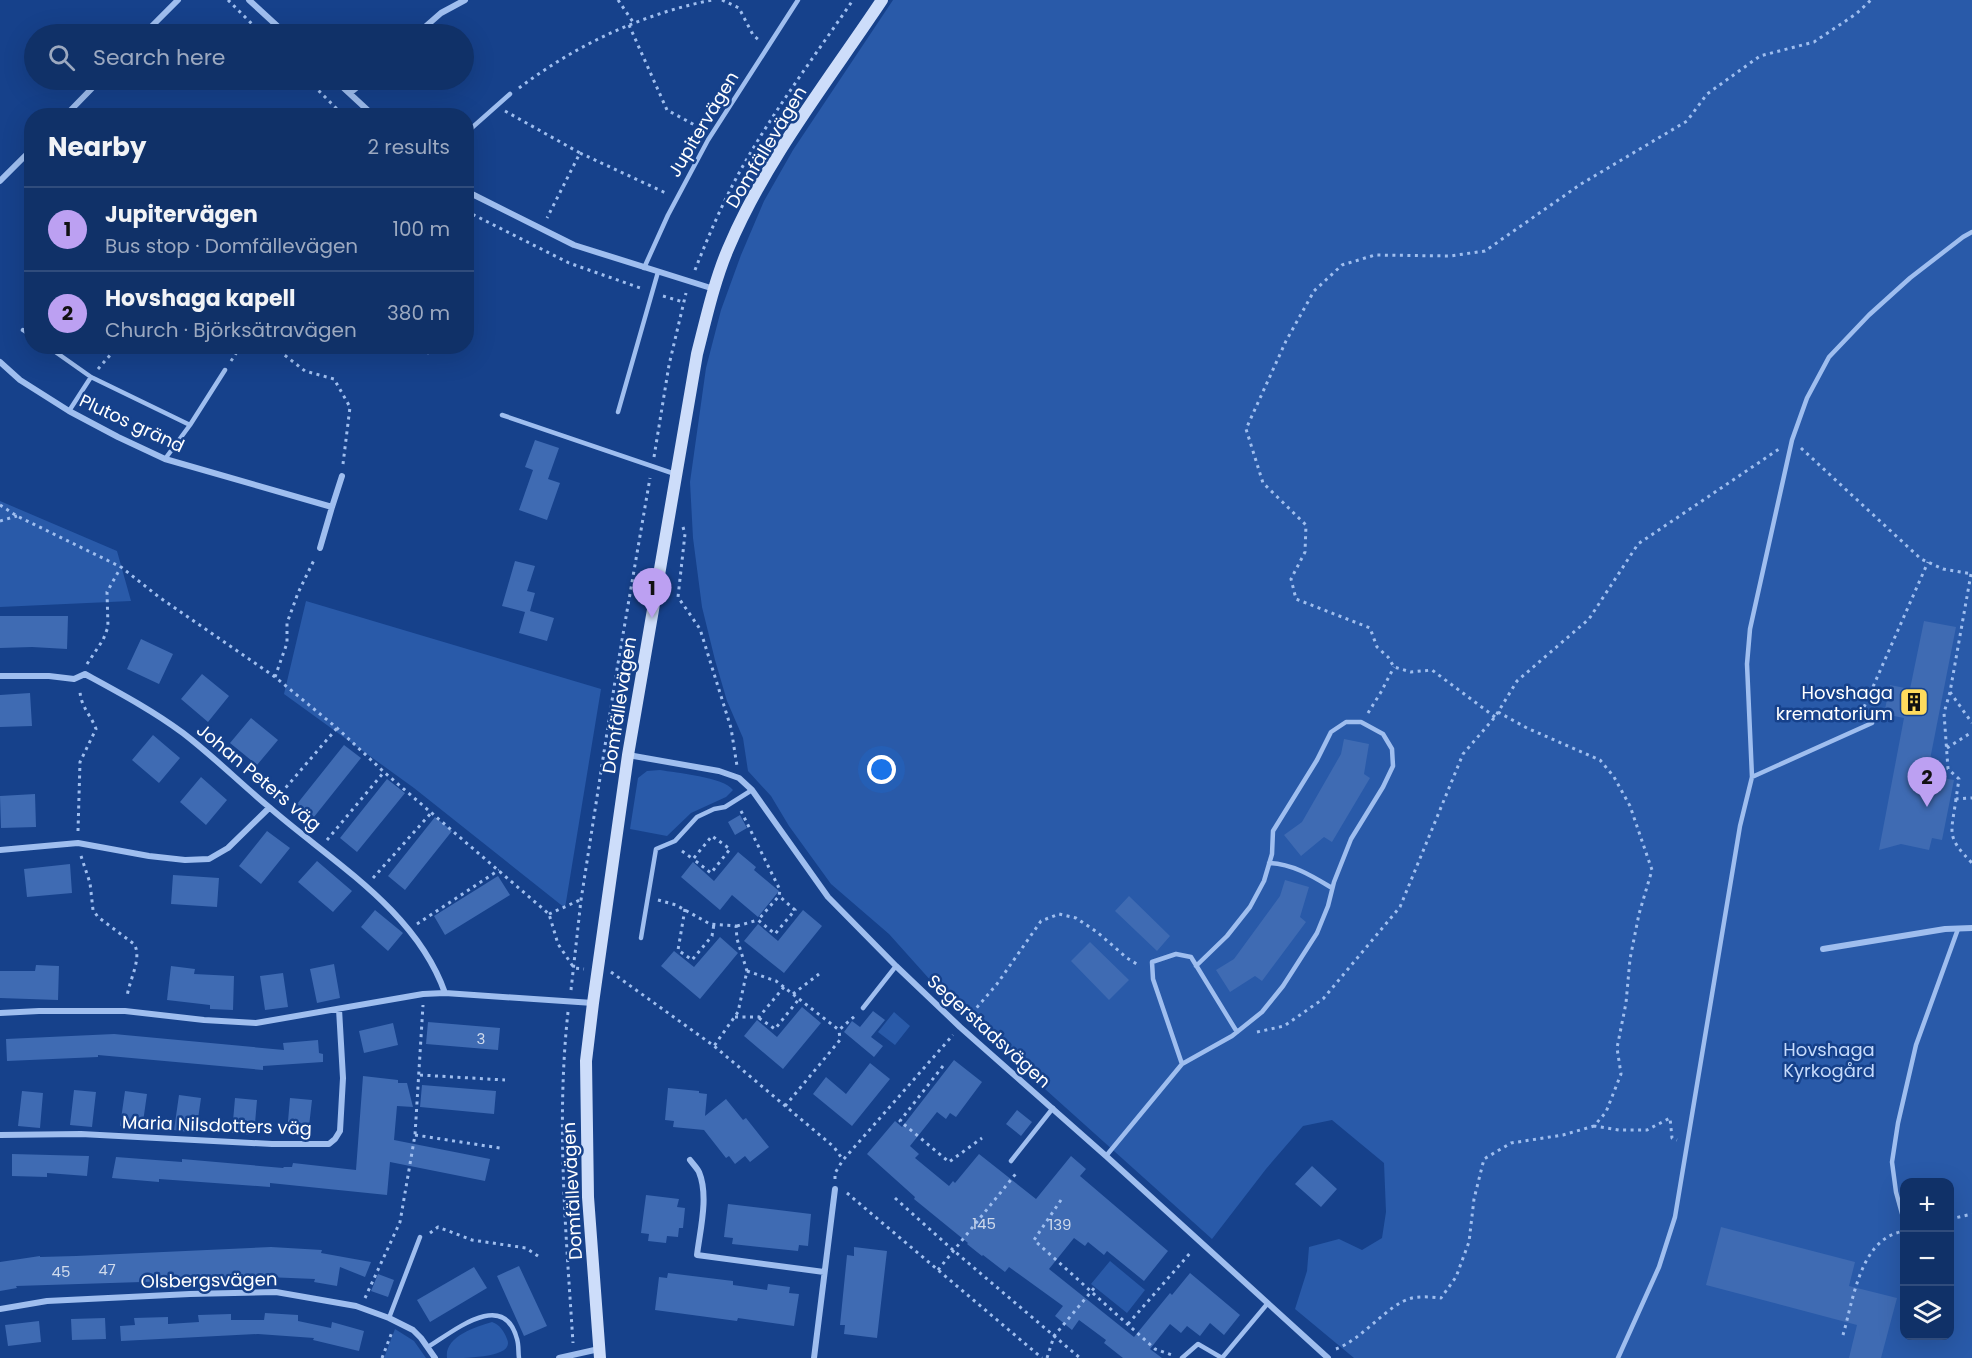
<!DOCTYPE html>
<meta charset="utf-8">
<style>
:root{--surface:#103168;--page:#1e3d71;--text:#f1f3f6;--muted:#9ca9c0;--line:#304c7c;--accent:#bca0f2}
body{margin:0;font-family:Poppins,sans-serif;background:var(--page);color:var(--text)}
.controls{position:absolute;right:18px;bottom:18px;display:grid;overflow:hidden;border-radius:12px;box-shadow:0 6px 24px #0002}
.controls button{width:54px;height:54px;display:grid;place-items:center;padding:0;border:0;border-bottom:2px solid var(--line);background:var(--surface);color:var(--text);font:30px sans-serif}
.you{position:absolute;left:882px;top:770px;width:21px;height:21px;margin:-15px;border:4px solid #fff;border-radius:50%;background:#1a73e8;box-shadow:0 0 0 9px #1a73e833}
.badge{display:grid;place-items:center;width:39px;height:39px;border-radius:50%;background:var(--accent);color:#111;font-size:20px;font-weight:700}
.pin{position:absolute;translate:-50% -50px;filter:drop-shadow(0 2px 3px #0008)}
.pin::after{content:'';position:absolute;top:32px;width:21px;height:18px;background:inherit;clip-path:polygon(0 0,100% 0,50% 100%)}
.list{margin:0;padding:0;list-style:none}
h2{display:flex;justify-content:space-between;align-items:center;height:78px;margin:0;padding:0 24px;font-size:26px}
h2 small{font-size:20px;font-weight:400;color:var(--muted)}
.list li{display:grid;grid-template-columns:39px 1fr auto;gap:18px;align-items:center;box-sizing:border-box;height:84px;padding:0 24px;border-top:2px solid var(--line)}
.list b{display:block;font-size:22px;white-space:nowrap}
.list p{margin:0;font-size:20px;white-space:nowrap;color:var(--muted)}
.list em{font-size:20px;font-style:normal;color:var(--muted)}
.icon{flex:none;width:33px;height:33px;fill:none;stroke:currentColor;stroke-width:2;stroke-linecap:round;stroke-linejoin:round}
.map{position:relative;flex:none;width:1972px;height:1358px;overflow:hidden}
.search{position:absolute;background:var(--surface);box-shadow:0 6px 24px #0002;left:24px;top:24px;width:450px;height:66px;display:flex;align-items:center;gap:15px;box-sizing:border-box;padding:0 21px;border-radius:33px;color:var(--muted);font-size:22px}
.panel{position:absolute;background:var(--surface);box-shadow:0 6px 24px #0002;left:24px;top:108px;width:450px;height:246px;border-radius:24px}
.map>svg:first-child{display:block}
.green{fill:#295aa9;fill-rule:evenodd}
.building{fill:#3f6bb3}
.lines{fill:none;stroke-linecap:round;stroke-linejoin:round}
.path{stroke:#9fbeef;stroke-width:3;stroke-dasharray:3 4.5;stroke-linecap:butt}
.lane{stroke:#9fbeef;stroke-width:4.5}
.street{stroke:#9fbeef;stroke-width:6}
.secondary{stroke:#cdddfa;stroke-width:12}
.labels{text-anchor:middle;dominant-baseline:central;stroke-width:5;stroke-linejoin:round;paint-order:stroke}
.number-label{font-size:15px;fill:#cfdaec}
.street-label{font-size:18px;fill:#fff;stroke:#16418b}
.poi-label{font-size:18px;fill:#fff;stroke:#16418b;text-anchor:end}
.park-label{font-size:18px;fill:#c5dafb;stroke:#16418b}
</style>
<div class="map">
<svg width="1972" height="1358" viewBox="0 0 1972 1358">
<rect width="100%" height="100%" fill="#16418b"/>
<path class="green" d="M893,0H1972V1358H1354L1295,1309L1307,1271L1309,1247L1339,1239L1362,1250L1382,1238L1386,1212L1384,1163L1332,1120L1303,1126L1266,1169L1212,1239L958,1011L889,934L831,884L789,826L771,796L748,771L743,738L727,701L715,660L702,607L693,538L690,482L706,368L721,310L741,255L764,201L793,150ZM1904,1182H1950V1336H1904Z
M0,501L117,551L131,601L0,607Z
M306,601L601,689L565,908L414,788L284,694Z
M660,770C676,773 724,777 733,790L726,797L691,813L667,836L630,829L638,778L647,771Z
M894,1012L910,1026L895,1045L878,1032Z
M1110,1261L1145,1290L1127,1313L1091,1284Z
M492,1322C500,1325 504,1331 507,1339C516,1358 464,1358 447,1358C444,1337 475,1327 492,1322Z
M395,1329L414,1341L426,1358H384Z"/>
<path class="building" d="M535,440L559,448L548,479L560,483L547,520L519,510L533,470L525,467Z
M515,561L535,566L527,591L535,593L530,611L554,618L547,641L519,633L525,612L502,606Z
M0,616H68L67,649L32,647L0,648Z
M1924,621L1956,627L1927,775L1954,780L1942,840L1932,838L1929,850L1901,844L1879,850L1904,718L1884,714L1890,685L1910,689Z
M141,639L173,654L159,684L127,669Z
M202,674L229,696L208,722L181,699Z
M30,693L32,726L0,727V695Z
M251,718L278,740L257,765L230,743Z
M153,735L180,758L159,783L132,760Z
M1344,739L1369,744L1364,774L1370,778L1332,842L1324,837L1301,856L1284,835L1302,822L1341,754Z
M344,745L361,758L314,817L297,804Z
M201,777L227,800L206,825L180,802Z
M387,779L405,793L357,852L340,838Z
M35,794L36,827L1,828L0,796Z
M740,815L747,828L735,835L728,822Z
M435,817L452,831L405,890L388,876Z
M267,831L290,848L261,884L239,866Z
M738,852L756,867L754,870L779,891L758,917L732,895L720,910L681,877L693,862L714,881Z
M317,861L352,891L333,912L298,882Z
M70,864L72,893L27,897L24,869Z
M173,875L219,878L217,907L171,904Z
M498,876L510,895L445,935L434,916Z
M1285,880L1309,887L1300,917L1306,922L1262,981L1255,976L1230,992L1216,970L1234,959L1280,896Z
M1129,896L1170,936L1157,951L1115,911Z
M375,910L403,933L388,951L361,927Z
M803,910L822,926L784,973L744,941L758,924L778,941Z
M720,937L738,953L700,999L661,966L674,951L694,967Z
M1090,942L1129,980L1109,1000L1071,961Z
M334,964L340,998L317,1003L310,969Z
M36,965L59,966L58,1000L0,998V971H35Z
M171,966L195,969L194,974L234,976L233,1010L210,1009V1005L167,1000Z
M283,973L288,1007L265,1010L260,976Z
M802,1007L821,1023L783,1069L744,1036L757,1020L777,1037Z
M873,1011L885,1020L871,1037L883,1046L874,1057L844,1032L852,1021L860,1027Z
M428,1022L500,1028L498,1050L426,1044Z
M393,1023L398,1045L364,1053L359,1031Z
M114,1034L284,1050L283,1043L318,1040L319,1053L323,1054V1062L263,1066V1070L98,1055V1057L7,1061L6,1039Z
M954,1060L982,1082L956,1117L950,1113L946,1119L937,1112L910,1146L919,1154L915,1158L949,1186L953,1181L955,1183L979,1154L1036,1199L1071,1156L1086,1169L1080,1176L1168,1251L1144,1281L1107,1251L1104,1255L1088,1242L1085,1246L1074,1238L1049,1269L1134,1337L1170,1293L1172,1295L1190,1273L1240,1315L1224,1335L1210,1323L1200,1336L1187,1326L1181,1333L1170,1324L1150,1349L1162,1358H1123L1104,1343L1106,1340L1079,1320L1072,1330L1055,1316L1063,1306L1009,1267L1005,1272L983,1255L982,1256L967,1244L968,1243L914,1199L915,1197L867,1154L895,1121L902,1127Z
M870,1063L890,1079L852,1126L813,1094L826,1077L846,1094Z
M363,1076L398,1080V1083H407L413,1107L397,1106L394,1140L490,1159L485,1181L390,1162L387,1195L270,1183V1187L159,1179V1182L112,1178L116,1157L182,1162V1159L283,1168L284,1167H292L293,1163L356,1170Z
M422,1085L496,1091L494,1114L420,1107Z
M668,1088L699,1091V1093L707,1094L705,1116L726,1099L743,1120L746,1118L769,1147L750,1162L745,1156L735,1164L729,1156L726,1158L704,1130L673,1127L674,1121L665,1120Z
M74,1090L96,1092L92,1127L70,1125Z
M22,1091L43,1093L40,1128L18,1126Z
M125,1091L147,1094L142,1129L120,1126Z
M179,1095L201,1098L196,1133L174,1130Z
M235,1098L257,1100L254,1135L232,1133Z
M290,1098L312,1100L308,1135L287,1133Z
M1017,1110L1032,1122L1021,1136L1006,1124Z
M12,1154L89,1156L87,1176L47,1173V1177L12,1176Z
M1312,1166L1337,1189L1321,1207L1295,1184Z
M646,1195L679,1199L677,1207L685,1208L683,1228H679L678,1237L667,1236L666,1243L648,1241L649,1234L641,1233Z
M728,1204L811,1214L808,1246L799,1245L798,1251L732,1244L733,1238L724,1237Z
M1721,1227L1855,1262L1849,1286L1897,1298L1881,1358H1849L1857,1325L1706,1285Z
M271,1247L322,1250L321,1253L371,1262L365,1277L340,1267L337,1286L314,1282L315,1279L245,1276V1278L205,1280L16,1286L17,1288L0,1291V1262L40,1256V1257L76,1256Z
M854,1247L887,1251L877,1338L844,1334L845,1325H840L847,1255L854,1256Z
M519,1266L547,1326L524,1336L497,1276Z
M474,1267L487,1288L430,1322L417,1300Z
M668,1273L733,1281V1285L767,1290L768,1284L790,1287L789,1293L799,1294L794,1326L738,1318L737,1321L655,1310L659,1277L667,1278Z
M378,1274L394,1280L388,1297L371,1291Z
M265,1313L298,1315V1321L331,1328L332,1322L364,1331L359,1351L313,1340L314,1338L258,1334L121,1341L120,1326L135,1325L134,1318L168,1317V1324L199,1322L198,1315L231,1314V1320H264Z
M105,1318L106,1339L72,1340L71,1319Z
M39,1321L41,1342L8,1346L5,1325Z"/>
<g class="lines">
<path class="path" d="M228,0L262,34
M618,0L633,22
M722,0L739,8L753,35L760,41
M629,25L667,110L702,129
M308,80L344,116
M519,88C576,45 642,14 712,0
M505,111L580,153L547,218
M580,153L668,194
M466,211L569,263L643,289
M695,270C708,237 722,204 739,173C772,113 814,57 853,0
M663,296L683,302
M27,320L32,309
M273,346L305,371L334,379L350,407L343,464
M231,361L241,346
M98,369L118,346
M1801,448L1921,559L1943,569L1972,574
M654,457L669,365L686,293
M0,505L17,516L121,567L159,597L275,677L337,728L384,772L549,914L558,944L574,968L584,969
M0,521L17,516
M683,527L685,534L678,597L700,629L731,728L737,766
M1971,574L1950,692L1944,713L1948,769L1959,779L1956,799L1972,798
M87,664L103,640L108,627L107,592L121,567
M275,677L287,643V623L298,593L315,558
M1950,692L1972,723
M1498,712L1527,728L1600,760L1614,777L1630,806L1652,870L1639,914L1630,959L1626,1003L1617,1048L1621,1074L1606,1112L1594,1126L1619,1130H1647L1670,1118L1672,1138L1677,1140
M1368,713L1381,692L1394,667
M1861,714L1928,562
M1495,717L1432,670L1411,672L1394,667L1388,657L1377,647L1370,628L1296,599L1291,579L1305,552L1306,525L1263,483L1246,429L1286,341L1314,291L1342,265L1375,255L1450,256L1485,251L1581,184L1687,121L1707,94L1760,56L1814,42L1856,14L1871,0
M1947,748L1972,732
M276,799L337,728
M1956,799C1951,835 1946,836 1972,863
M741,811L780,890L779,896L795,910L775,934L758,920L779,896
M78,831L80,762L96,729C91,715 80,706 80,690
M327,840L384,772
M682,851L693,859L712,836L730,849L711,873L693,859
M81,856L90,883L93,910L98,917L134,944C143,958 128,982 127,998
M373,878L432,812
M658,900L676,905L710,924L736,926L737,939L747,971L738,1012L714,1046
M685,909L678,950L692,960L712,936L714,924
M549,914L580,900
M417,924L499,870
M737,926L758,920
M747,971L776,981L839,1030L856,1015
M611,972L714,1046L834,1147L843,1160
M571,990L581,900L616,675L650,478
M793,994L819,974
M568,1012C556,1122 566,1233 573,1343
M735,1017H759L784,987
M759,1018L775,1029L799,999
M967,1019L997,984L1041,921L1059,914L1076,918L1097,932L1127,958L1140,966
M1257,1032L1284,1026L1323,999L1400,907L1463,754L1495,717L1517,681L1589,619L1638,544L1779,449
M943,1066L900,1121L949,1162L982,1138
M420,1075L505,1080
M785,1106L840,1040L839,1030
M415,1135L500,1148
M835,1179V1173L843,1160L953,1035
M847,1193L1042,1358
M895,1198L953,1250L1080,1358
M1061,1200L1034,1240L1155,1349L1172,1355
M1950,1219L1972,1214
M430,1233L438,1227L472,1240L526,1248L538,1256
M938,1270L1018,1171
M365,1298L400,1222L415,1135L423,1005
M1128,1324L1191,1252
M1843,1335C1853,1301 1860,1241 1900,1232
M1336,1349C1363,1339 1389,1303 1412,1298C1422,1296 1432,1297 1441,1298L1456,1277L1469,1242L1474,1199L1484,1159L1511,1143L1563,1135L1594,1126
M382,1358L392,1332
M1047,1358L1054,1336L1095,1287"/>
<path class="lane" d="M466,133L510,94
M644,268L668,215L708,140L798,0
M23,330L32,336
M47,346L91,377L190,425
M424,346L428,352
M69,411L91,377
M618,412L658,272
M502,415L675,474
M165,459L190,425L225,370
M1752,777L1747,664L1750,629L1792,440L1807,398L1829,357L1869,315L1910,278L1963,237L1972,232
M1269,863C1293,864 1312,876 1332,888
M641,938L656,849L675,841L697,817L714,809L725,807L752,790
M863,1008L896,966
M1182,1064L1153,979L1152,962L1176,954L1191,957L1237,1032
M1106,1156L1182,1064L1232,1036L1262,1012L1283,986L1317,933L1328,906L1334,882L1351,839L1383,787L1393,766L1392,749L1383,734L1361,722H1346L1331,732L1317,760L1273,831L1272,854L1264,881L1250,907L1227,936L1196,966
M1011,1161L1053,1108
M1904,1221L1896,1192L1892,1162L1898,1123L1916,1045L1958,929
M389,1318L420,1237
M428,1347C454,1331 504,1289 517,1339C519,1345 518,1352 519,1358
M1182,1358L1198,1344L1222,1358
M1222,1358L1268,1303
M1618,1358L1659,1267L1675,1217L1740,826L1752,777L1872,723"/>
<path class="street" d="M249,0L286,34
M144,34L178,0
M417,34L441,13L465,0
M335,80L374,116
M350,93L366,80
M65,116L100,80
M0,181L32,149
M466,191L574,245L714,289
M0,362L20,380L69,411L118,437L165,459L332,507L320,548
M332,507L342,476
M0,676H49L74,679L85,674C118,692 152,710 183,733C213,756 240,783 269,807C332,862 416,910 445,993
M628,755L719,771L739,778L752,790L828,897L896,966L960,1027L1106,1156L1328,1358
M0,850L78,843L149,856L185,860L209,859L228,848L269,808
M1823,949L1945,929L1972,928
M0,1013L39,1011H125L204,1020L256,1023L423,994L445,993L593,1003
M0,1135L81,1134L272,1144H329L335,1139L340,1131L343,1078L339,1009
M690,1160C693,1164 697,1168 699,1172C709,1196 700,1230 697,1255L824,1272
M0,1309L47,1301L190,1294L276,1292L356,1306L389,1318L413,1330L421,1338L435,1358
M559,1358L599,1349
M814,1358L835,1189"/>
<path class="secondary" d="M600,1358L588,1197L586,1061L593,1003L628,755L697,354C706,319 714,282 728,249C766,159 828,81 882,0"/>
</g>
<defs>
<g id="building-square" transform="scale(1.5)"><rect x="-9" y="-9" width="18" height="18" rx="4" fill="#ffdb5d" stroke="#16418b"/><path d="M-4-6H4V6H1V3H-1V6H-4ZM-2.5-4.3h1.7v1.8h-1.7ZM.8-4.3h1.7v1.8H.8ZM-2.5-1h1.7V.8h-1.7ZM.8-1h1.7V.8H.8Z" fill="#111"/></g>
</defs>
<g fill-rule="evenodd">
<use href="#building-square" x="1914" y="702"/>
</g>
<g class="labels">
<g class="number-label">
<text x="481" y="1038">3</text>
<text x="984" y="1223">145</text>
<text x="1060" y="1224">139</text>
<text x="107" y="1269">47</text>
<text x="61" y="1271">45</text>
</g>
<g class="street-label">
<text transform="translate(703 124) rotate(-59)">Jupitervägen</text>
<text transform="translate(766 147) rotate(-59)">Domfällevägen</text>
<text transform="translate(132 423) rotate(25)">Plutos gränd</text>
<text transform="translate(619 705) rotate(-81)">Domfällevägen</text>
<text transform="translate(259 777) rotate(40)">Johan Peters väg</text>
<text transform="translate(989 1031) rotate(42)">Segerstadsvägen</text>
<text transform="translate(217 1125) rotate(2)">Maria Nilsdotters väg</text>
<text transform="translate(572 1191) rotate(-93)">Domfällevägen</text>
<text transform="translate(209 1280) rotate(-1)">Olsbergsvägen</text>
</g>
<g class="poi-label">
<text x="1893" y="692">Hovshaga<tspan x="1893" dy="21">krematorium</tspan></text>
</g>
<g class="park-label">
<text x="1829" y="1049">Hovshaga<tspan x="1829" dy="21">Kyrkogård</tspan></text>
</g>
</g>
</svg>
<div class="controls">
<button>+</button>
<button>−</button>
<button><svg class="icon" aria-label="layers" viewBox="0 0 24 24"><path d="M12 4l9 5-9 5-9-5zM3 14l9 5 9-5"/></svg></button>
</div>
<div class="you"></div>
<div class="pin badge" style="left:652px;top:618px">1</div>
<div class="pin badge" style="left:1927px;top:807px">2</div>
<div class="search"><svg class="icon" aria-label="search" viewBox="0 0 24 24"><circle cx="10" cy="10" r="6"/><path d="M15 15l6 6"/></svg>Search here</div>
<section class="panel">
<h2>Nearby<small>2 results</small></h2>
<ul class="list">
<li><span class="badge">1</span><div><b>Jupitervägen</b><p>Bus stop · Domfällevägen</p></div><em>100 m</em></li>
<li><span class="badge">2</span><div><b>Hovshaga kapell</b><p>Church · Björksätravägen</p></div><em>380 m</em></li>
</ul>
</section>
</div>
